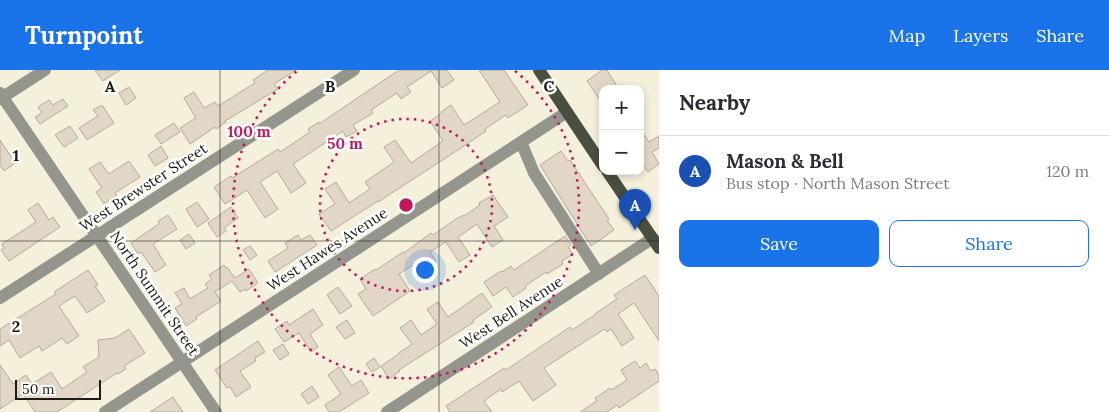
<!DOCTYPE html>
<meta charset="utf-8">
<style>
:root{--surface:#fff;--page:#f7f7f7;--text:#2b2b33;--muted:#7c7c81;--line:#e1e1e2;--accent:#1a73e8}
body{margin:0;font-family:Lora,serif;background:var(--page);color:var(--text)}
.controls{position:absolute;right:15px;top:15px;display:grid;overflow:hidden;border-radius:10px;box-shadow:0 2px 8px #0003}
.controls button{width:45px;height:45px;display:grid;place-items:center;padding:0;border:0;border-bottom:1px solid var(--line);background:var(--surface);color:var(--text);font:25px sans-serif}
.scale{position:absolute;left:15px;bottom:12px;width:86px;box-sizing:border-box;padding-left:5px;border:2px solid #1d1c15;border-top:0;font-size:14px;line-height:18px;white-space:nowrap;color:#1d1c15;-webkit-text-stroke:4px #fff;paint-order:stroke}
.you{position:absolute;left:424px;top:199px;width:18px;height:18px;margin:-12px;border:4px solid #fff;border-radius:50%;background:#1a73e8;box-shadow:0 0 0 8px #1a73e833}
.badge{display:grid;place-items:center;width:32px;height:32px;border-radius:50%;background:var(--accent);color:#fff;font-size:16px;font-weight:700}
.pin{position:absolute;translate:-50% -41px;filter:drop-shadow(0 1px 2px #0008)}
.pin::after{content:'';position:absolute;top:26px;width:18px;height:15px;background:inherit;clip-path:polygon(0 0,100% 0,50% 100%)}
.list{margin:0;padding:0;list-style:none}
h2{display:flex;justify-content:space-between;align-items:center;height:65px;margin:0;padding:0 20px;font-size:21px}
h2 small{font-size:16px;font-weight:400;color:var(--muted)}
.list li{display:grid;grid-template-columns:32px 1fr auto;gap:15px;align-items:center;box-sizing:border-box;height:70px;padding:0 20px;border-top:1px solid var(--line)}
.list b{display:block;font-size:19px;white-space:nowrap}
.list p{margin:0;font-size:16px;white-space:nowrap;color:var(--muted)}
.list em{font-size:16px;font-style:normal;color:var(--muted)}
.actions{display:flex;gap:10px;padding:15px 20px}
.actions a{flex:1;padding:11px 0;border:1px solid var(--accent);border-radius:10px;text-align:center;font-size:18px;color:var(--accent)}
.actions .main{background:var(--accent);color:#fff}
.map{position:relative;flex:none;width:659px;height:342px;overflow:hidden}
header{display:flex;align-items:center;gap:30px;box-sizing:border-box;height:70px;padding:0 25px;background:var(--accent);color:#fff}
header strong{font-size:24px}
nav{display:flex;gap:28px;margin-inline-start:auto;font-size:18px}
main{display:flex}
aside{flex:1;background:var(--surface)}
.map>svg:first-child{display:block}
.building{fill:#e2d6c6;stroke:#b6aa9a}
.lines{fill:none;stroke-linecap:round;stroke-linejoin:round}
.minor{stroke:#94968e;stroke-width:12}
.major{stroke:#4a4e40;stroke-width:12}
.grid{fill:none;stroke:#1d1c15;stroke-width:1;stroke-opacity:0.55}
.ring{fill:none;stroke:#c2185b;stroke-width:2.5;stroke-dasharray:2.5 5}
.labels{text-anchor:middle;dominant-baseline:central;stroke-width:5;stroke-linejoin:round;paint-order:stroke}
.street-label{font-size:15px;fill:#1d1c15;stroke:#fff}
.grid-label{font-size:16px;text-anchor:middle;font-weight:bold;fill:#1d1c15;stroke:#fff;stroke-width:5;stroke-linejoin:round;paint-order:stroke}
.centre{fill:#c2185b;stroke:#fff;stroke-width:2.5}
.ring-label{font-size:15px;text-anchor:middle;font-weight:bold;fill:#c2185b;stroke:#fff;stroke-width:5;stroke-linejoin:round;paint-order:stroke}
</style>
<header>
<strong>Turnpoint</strong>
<nav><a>Map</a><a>Layers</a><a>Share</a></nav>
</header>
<main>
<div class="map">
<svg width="659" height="342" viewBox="0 0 659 342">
<rect width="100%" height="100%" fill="#f4f0dc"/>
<path class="building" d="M95,0H120L103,11Z
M268,0H296L274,14L278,19L225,51L226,52L216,59L215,57L190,74L180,58L196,48L184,28L194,22L204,38L215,32L218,36L255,13L253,10Z
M399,0H447L454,10L442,18L431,1L407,17L411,22L401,29L397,23L371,40L373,43L353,55L357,61L346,67L343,61L293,94L306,113L291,123L277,101L260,112L278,139L265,148L247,120L225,134L214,117L231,106L232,108L278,79L280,82L310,62L308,59L319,52V54Z
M479,0H504L528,35L508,48L506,45L485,59L486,61L458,80L378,132V131L331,161L319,144L335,134L325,119L336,112L349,133L370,119L365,112L394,92L384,77L395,70L411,93L443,71L430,51L442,43L441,42L451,35L464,55L500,32Z
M602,0H607L619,19H603V34L587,11Z
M129,17L136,28L126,35L119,23Z
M63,29L68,36L40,54L35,47L42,43L38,37L49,30L53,35Z
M102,35L114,53L87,70L79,58L98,46L93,40Z
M174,53L180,62L161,74L155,65Z
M70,56L78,68L64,77L55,65Z
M640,58L649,72L659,66V78L652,82L659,94L648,102L640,91Z
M0,70L15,93L4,101L0,95Z
M161,76L168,88L155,96L148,85Z
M561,81L568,91L570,90L609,149L607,150L614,160L591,176L540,95Z
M129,91L140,107L115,123L117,125L104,134L96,122L102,118L89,99L100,92L109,104Z
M493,125L508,147L494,156L503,170L492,177L477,154L458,167L470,185L459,192L446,172L430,182L436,191L421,201L416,193L399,204L410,221L373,246L358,224L366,219L360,209L375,199L376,200L403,182L404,183L431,163L433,165L456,149L464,145V146L480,135L479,133Z
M197,132L209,149L197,157L186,139Z
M38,133L49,150L53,147L60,157L9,191L1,180L4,178L2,174L36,152L28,140Z
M231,137L238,148L224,158L226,161L217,167L208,153Z
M168,145L177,159L153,174L166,195L155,202L141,182L138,184L131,173L159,154L158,151Z
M189,164L195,173L186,179L180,170Z
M298,165L301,170L310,165L317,175L275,202L268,191L288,178L285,173Z
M565,166L571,175L568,177L573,184L562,191L563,194L547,204L546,202L525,216L526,218L513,227L506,217L493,226L484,212L501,201L502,202L511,196L514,200Z
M250,176L257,185L250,190L243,180Z
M224,195L226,198L227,197L235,208L249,199L258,213L246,221L245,219L240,222L232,211L215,222L221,231L196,247L197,249L186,256L175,238L182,234L175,223L184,218L190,229L208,218L205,214L212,209L209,205Z
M88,200L98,215L95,216L105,231L87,243L75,226L59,236L79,266L67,274L62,268L42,281L39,276L20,288L9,270L0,276V259L56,224L54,222Z
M645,205L659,226V271L634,233L618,244L634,268L622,276L611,259L607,262L605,259L595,265L544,298L556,315L533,331L519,311L502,322L501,319L484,331L492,342H450L446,336L504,298L506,300L570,257L572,260L596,244V243L617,229L614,225Z
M338,217L352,236L340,244L327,225Z
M482,223L492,237L473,250L474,252L399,300L400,301L389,309L381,296L399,284V283L412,274L400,258L411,250L421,265L437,254L427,239L438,232L448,247Z
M313,239L323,255L310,264L318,277L311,282L299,263L284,272L275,259L287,251L289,255Z
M347,250L355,263L345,269L336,257Z
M129,259L145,283L124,296L126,299L118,304L117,303L57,342H35L23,324L0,339V295L13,314L26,305L32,314L51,302L62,319L87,302L83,297L99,287L98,270L115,268Z
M258,271L265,282L255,288L256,291L240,301L251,317L236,327L230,317L227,318L215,300Z
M283,274L289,284L280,290L273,280Z
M374,288L380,297L372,302L366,294Z
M635,291L640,298L646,293L651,301L655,299L659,306V311L619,338L617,335L607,342H580L597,331L595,328L610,318L611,320L627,310L621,300Z
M339,297L352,316L361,310L369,323L339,342H329L325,335L341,324L328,305Z
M312,316L319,327L308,334L301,324Z
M173,327L183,342H150Z"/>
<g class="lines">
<path class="minor" d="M0,23L216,342
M0,29L45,0
M521,72L534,103L599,204
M0,228L354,0
M105,342L426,134L567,42
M387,342L653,168"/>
<path class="major" d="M539,0L603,96
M607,101L659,178"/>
</g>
<path class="grid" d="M220,0V342M439,0V342M0,171H659"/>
<g class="ring">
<circle cx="406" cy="135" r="86"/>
<path d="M515 1A173 173 0 1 1 297 1"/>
</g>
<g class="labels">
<g class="street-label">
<text transform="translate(143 117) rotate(-33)">West Brewster Street</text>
<text transform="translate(327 179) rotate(-33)">West Hawes Avenue</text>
<text transform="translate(155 223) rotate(56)">North Summit Street</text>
<text transform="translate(511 242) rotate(-33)">West Bell Avenue</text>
</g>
</g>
<g class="grid-label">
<text x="110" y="22">A</text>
<text x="330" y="22">B</text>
<text x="549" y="22">C</text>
<text x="16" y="91">1</text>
<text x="16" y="262">2</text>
</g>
<circle cx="406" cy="135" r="8" class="centre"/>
<g class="ring-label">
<text x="249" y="67">100 m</text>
<text x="345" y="79">50 m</text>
</g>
</svg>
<div class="controls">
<button>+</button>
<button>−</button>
</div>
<div class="scale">50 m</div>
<div class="you"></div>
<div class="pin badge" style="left:635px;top:160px;background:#1a4fb4">A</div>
</div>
<aside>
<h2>Nearby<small></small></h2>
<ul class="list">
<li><span class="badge" style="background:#1a4fb4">A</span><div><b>Mason &amp; Bell</b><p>Bus stop · North Mason Street</p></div><em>120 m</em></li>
</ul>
<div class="actions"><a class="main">Save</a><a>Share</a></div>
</aside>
</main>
